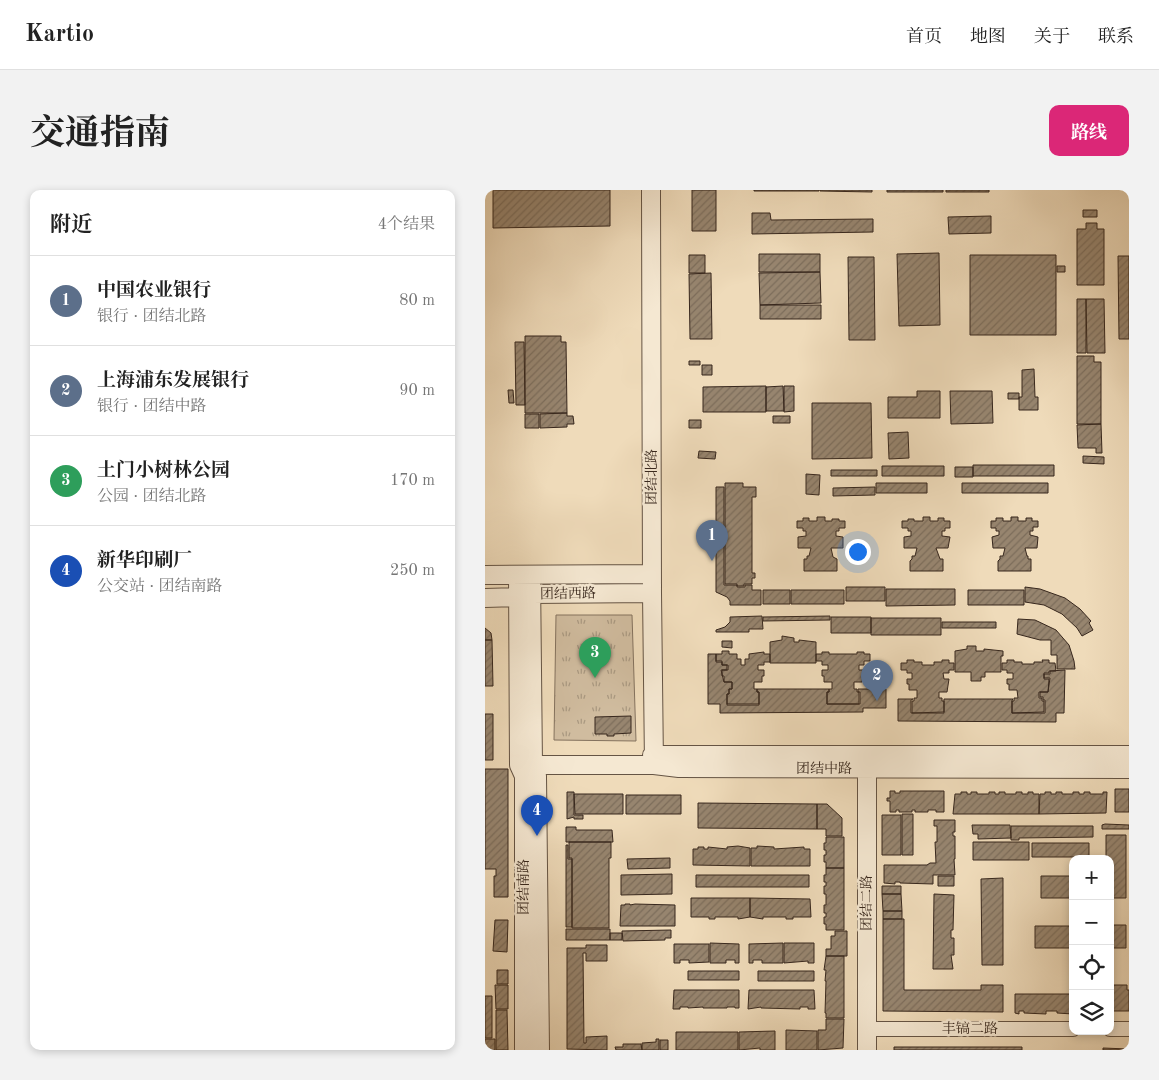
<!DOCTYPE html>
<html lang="zh">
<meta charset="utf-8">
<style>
:root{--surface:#fff;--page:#f2f2f2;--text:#222;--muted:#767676;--line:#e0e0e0;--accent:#db2777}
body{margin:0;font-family:"Old Standard TT","Noto Serif SC",serif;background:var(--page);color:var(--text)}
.controls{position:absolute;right:15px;bottom:15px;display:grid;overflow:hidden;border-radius:10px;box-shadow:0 2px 8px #0003}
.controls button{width:45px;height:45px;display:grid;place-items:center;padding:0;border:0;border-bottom:1px solid var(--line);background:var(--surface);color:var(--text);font:25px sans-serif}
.you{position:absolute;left:372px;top:361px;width:18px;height:18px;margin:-12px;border:4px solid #fff;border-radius:50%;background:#1a73e8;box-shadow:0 0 0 8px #1a73e833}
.badge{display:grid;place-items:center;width:32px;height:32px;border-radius:50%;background:var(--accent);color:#fff;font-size:16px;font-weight:700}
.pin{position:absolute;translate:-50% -41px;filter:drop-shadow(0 1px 2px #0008)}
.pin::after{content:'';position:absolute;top:26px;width:18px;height:15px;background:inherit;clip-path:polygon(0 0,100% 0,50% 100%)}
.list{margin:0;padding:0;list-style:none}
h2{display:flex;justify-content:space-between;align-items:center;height:65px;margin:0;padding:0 20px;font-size:21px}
h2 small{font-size:16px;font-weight:400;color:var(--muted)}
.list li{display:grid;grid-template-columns:32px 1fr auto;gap:15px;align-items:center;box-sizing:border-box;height:90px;padding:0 20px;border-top:1px solid var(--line)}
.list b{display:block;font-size:19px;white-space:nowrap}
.list p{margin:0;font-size:16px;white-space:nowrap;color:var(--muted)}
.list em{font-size:16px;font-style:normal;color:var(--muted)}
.icon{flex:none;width:28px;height:28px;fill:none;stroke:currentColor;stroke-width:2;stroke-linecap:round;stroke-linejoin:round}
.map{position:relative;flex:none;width:644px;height:860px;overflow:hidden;border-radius:10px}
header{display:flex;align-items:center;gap:30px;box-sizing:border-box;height:70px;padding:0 25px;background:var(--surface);border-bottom:1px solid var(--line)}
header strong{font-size:24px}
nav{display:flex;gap:28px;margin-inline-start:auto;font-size:18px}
.intro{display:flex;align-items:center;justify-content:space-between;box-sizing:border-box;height:120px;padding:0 30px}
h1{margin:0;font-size:35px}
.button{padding:12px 22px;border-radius:10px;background:var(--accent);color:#fff;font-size:18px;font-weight:700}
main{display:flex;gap:30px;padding:0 30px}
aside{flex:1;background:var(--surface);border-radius:10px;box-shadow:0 2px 8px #0003}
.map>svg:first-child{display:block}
.park{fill:url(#park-tufts);stroke:#84725e}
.building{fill:url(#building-hatch);stroke:#37271d}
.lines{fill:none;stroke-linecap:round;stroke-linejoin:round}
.minor-casing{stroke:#655444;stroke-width:16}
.tertiary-casing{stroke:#655444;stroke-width:20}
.minor{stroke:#f5e8d2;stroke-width:14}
.tertiary{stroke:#f5e8d2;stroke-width:18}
.labels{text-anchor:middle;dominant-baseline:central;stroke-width:5;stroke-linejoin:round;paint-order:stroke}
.street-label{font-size:14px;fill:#37271d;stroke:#f5e8d2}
</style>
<header>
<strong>Kartio</strong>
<nav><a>首页</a><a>地图</a><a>关于</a><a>联系</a></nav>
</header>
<div class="intro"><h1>交通指南</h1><a class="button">路线</a></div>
<main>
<aside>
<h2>附近<small>4个结果</small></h2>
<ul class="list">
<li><span class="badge" style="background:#5c6f8a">1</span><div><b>中国农业银行</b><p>银行 · 团结北路</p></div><em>80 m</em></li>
<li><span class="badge" style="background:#5c6f8a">2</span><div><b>上海浦东发展银行</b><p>银行 · 团结中路</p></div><em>90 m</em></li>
<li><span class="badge" style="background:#2e9e5b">3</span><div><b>土门小树林公园</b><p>公园 · 团结北路</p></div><em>170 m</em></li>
<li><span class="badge" style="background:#1a4fb4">4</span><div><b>新华印刷厂</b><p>公交站 · 团结南路</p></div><em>250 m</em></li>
</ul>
</aside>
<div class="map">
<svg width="644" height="860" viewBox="0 0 644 860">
<defs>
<pattern id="park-tufts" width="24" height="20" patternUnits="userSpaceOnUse" patternTransform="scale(1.25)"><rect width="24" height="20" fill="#d0bc9f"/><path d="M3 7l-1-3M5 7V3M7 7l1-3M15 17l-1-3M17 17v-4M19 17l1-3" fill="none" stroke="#aa9981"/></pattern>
<pattern id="building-hatch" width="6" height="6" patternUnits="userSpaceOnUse" patternTransform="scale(1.25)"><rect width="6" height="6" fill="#97856f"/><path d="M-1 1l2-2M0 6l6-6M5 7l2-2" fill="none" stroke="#7c6d5b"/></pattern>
</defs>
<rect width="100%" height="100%" fill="#efdbba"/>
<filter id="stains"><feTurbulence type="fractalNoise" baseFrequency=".004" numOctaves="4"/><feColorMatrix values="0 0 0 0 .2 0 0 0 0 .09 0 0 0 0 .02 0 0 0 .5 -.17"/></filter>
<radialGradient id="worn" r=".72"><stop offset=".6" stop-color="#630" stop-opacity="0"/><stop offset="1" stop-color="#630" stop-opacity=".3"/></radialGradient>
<path class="park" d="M71,425H147L151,551L69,550Z"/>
<path class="building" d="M8,0H125V36L8,38Z
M207,0H231V41H207Z
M269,0H334V1H269Z
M335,0H387V2L335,1Z
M402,0H458V2H402Z
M461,0H504V2H461Z
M598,20H612V27H598Z
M267,23H285L286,30L388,29V42L267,44Z
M506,26V43L464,44L463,27Z
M601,33H612V39H619V95H592V39H601Z
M454,63L455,135L414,136L412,64Z
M274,64H335V82H274Z
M204,65H220V83H204Z
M485,65H571V145H485Z
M633,66H644V149H634Z
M363,67H389L390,150H364Z
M572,76H580V82H572Z
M335,82L336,113L275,115L274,83Z
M226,83L227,149H205L204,84Z
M592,109H601V163H592Z
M601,109H619L620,163H602Z
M275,115H336V129H275Z
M40,146H76V152H81L82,223H40Z
M30,152H39L40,215H31Z
M592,166H609V172H616V234H592Z
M204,171H215V175H204Z
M217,175H227V185H217Z
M549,179L550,207H553V220H534V207H537V180Z
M281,196V222H218V197Z
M298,196L299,221H281V197Z
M299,196H309V221L299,222Z
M23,200H28L29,213H24Z
M432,201H455V228H403V207H432Z
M465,201H507L508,233L466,234Z
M523,203H534V209H523Z
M327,213H386L387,268L327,269Z
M82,223V226H88L89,234H82V237L55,238V224Z
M40,224H54V238H40Z
M288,226H305V233H288Z
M204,230H216V238H204Z
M616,234L617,263H611V258H593L592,235Z
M423,242L424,268L404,269L403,243Z
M214,261L231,262L230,269L213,268Z
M598,266L619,267V274L598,273Z
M488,275H569V286H488Z
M397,276H459V286H397Z
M470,277H488V287H470Z
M346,280H392V286H346Z
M321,284L335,285L334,305L321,304Z
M240,293H258V297H271V307H267V383H270V388H267V394H259V396H252V394H240Z
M391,293H442V303H391Z
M477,293H563V303H477Z
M231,297H239V395H252V397H260V395H267V400H276V415H245V411L242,407L231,402Z
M390,297V305L348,306V298Z
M332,327H340V331H347V329H354V331H360V338H354V341H351V346L358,347V358H346L348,367L352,369V381H319V369H322V366H324L326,358H313V347L321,346V341H318V338H312V331H318V328H324V331H332Z
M438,327H445V331H453V328H459V331H465V338H460V341H457V346L465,347L463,358H451L455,369H458V381H425V371L427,369V366H430L432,358H419V347L426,346V341H423V338H417V331H423V329H429V331H438Z
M526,327H533V331H541V328H547V331H553V337H548V341H545V345L553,347L552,358H540L542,366H543V369H546V381H513V371L515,369V366H518L520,358H508L507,347L514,345V341H511V338H506V331H511V328H518V331H526Z
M361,397H400V411H361Z
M540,397L555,399L580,408L595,419L606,431L604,433L608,440L597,446L592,438L577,424L559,415L540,412Z
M401,399H470V415L401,416Z
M278,400H305V414H278Z
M306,400H359V414H306Z
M483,400H539V415H483Z
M277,426L278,439H264V442H231V440L240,437L245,432V427Z
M345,426V430L278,431V427Z
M346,427H386V443H346Z
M386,428H456V445H386Z
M533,429L550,430L571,440L584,455L589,471L590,479H572V465H566V450H555L532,444Z
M457,432H511V438H457Z
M0,438L6,443L7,450H0Z
M297,446L309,448V452H314V450L331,452V473H285V452L297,450Z
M0,450H7L8,496H0Z
M237,451H247V458L237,457Z
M482,456H491V461H499V459L518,461V466H516V482H500V487H496V491H486V482H470V461L482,459Z
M237,461H244V464H252V469H256V475H260V469H264V464L279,462V464H285V472H279V475H273V480H279V486H277V492H269V499H272V502H274V514H242V504H244V499H247V492H239V486H237V480H243V475H237V471H231V464H237Z
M337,462H344V464H372V462H379V464H385V471H379V475H374V480H379L377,492H369V499H372V502H374V514H342V502H344V499H347V492H339V486H337V480H343V475H337V471H331V464H337Z
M223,464H231V472H237V475H242V480H236L239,492H247V499H244V504H242V515H274V502H272V499H344V502H342V514H375V502H373V499H401V518H378V522L235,523V514H223Z
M422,470H429V472H437V475H449V472H457V470H464V473H469V480H464V483H458L459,489H464L462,502H454V508H457V511H459V522L427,523V511H429V508H432V500H424V494H422V489H427V483H422V480H416V473H422Z
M522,470H529V472H537V474H549V472H558L557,470H564V473H570L571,481H564V483H559V489H564L563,502H554V508H557V511H559V522L527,523V511H529V508H533L532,500H524V494H522V489H528V483H522V480H517V473H522Z
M580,480L579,523H571V532L413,531V509H428L426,510V523H459V509H528L527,510V523H560V510H558V507H555V502H563L565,488H559V484H565V481Z
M0,524H8V570H0Z
M146,526V543L129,544V546H122V544H110V527Z
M0,579H23V707H9V686H11V679H0Z
M630,599H644V622H630Z
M405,601H410V603H415V601H459V622H451V620H443V622H430V620H427V622H414V620H411V622H405V611H402V608H405Z
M82,602H89V625H98V629H89V627L82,629Z
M476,602H482V604H486V602H492V604H504V602H510V604H514V602H520V604H531V602H537V604H543V602H548V604H554V624H468L470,604H476Z
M560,602H566V604H571V602H577V604H588V602H594V604H599V602H605V604H618V602H622L621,623L554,624L555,604H560Z
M89,604H138V624H90Z
M141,605H196V624H141Z
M213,613L332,614V639L213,638Z
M332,614H342L357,628V646H341V639H332Z
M417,624H428V665H417Z
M397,625H416V665H397Z
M449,630H470V642H468V646H470V669H469L470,685H448V694L415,693V692H410V694L399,693V675H442L445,673H451L450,652H452V636H449Z
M620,634L644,635V639H617V635Z
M487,635H525L526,648L493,649V644H488Z
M526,636H608V647L534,648V650H526Z
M81,637H91V640H127L128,652H81Z
M621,645H641V708H625V669H621Z
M341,647H359V678H341V672H339V665H341V660H339V653H341Z
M84,652H126V668H124V738H87V668H84Z
M488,652H544V670H488Z
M547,653H604V667H547Z
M81,655H83V669H87V737H81Z
M253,656L265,658V676L208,675V659H213V657H219V659H223V657L242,659V657Z
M272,656L289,657V659L319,657V659H325V676H266V658H272Z
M185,668V678L143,679L142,669Z
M341,678H359V740H341V734H339V727H341V723H339V715H341V704H339V696H341V692H339V685H341Z
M187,684V704L136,705V685Z
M211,685H324V697H211Z
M453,686H469V696H453Z
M556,686H588V708H556Z
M518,688V775H497L496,689Z
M397,696H416V704H397Z
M397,704H416L417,721H398Z
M449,704L469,705L468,740H466V748H469V765H466L468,779H448Z
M206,708H265V727L253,729V727H230V729H224V727H206Z
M265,708L325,709L326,727H308V729H301V727H278V729L265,727Z
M140,714H145V715L150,714L190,715V736H135L136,715H140Z
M398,721H417V729H398Z
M398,729H419V800H496V795H518V822L398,821Z
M10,730H23L22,762L8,761Z
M625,735H641V758H625Z
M550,736H588V758H550Z
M81,739H125V750H81Z
M186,740V748H180V750L138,751L137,741Z
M350,741H362V766H341V759H346V746H350Z
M125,743H137V750H125Z
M225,753L254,754V773H250V770H241V773H225Z
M298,753V773H277V770H268V773H264V754Z
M299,753H329V773H323V771L299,773Z
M189,754H224V772L204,773V770H195V773H189Z
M101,755H122V771H101V763H98L99,853H101V847L122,846V860L82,859V758H101Z
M341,766H359V828H341V823H340L341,791H340L341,780H339Z
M12,780H23V794H12Z
M203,781H254V790H203Z
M273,781H329V791H273Z
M10,795H23V819H11Z
M625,795H642V800H644V821H625Z
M189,800H254V818H250V817H242V818H218V817L203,818V817H195V819H188Z
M264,800H329L330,819H323V817H315V819L276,818V817L263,819Z
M530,804H588V824L572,823V821H561V824L539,823V821H534V824L530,823Z
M0,806H7V848H0Z
M11,820H22L23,860H11Z
M341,829H359L358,858L333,860V840H341Z
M301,840L332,841V860H301Z
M290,841V860H275V858L254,860V842Z
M191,842H253V860H191Z
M0,849H10V860H0Z
M171,849H174V860H157V853L171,852Z
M175,850H183V860H175Z
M138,854H156L157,860H131L130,857H138Z
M409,857H537V860H409Z
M618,858L643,859V860H618Z"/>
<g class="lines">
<g class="minor-casing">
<path id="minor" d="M382,839H588
M625,839H644"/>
</g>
<g class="tertiary-casing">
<path id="tertiary" d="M166,0L167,403L169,575
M0,385L167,384
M33,385L34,575L39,586V860
M46,385L48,575L52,586L55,860
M0,408L33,407L47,404L167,403
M167,565H644
M382,569V860
M34,575H169L194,578L644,579"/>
</g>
<use href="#minor" class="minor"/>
<use href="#tertiary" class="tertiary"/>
</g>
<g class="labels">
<g class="street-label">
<text transform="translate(167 287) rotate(-90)">团结北路</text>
<text transform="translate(83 404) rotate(-1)">团结西路</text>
<text x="339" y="579">团结中路</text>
<text transform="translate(39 697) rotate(-90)">团结南路</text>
<text transform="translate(382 713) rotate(-90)">团结二路</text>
<text x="485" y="839">丰镐二路</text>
</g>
</g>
<rect width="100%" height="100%" filter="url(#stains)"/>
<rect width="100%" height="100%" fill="url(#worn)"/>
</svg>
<div class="controls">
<button>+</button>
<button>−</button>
<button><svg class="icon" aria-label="locate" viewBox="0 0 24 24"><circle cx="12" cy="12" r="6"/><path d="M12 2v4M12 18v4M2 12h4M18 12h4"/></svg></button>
<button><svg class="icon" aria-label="layers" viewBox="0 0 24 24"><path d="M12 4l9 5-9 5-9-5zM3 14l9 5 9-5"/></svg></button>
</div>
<div class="you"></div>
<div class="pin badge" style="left:227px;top:371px;background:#5c6f8a">1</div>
<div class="pin badge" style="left:392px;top:511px;background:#5c6f8a">2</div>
<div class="pin badge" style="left:110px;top:488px;background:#2e9e5b">3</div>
<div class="pin badge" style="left:52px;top:646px;background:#1a4fb4">4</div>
</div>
</main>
